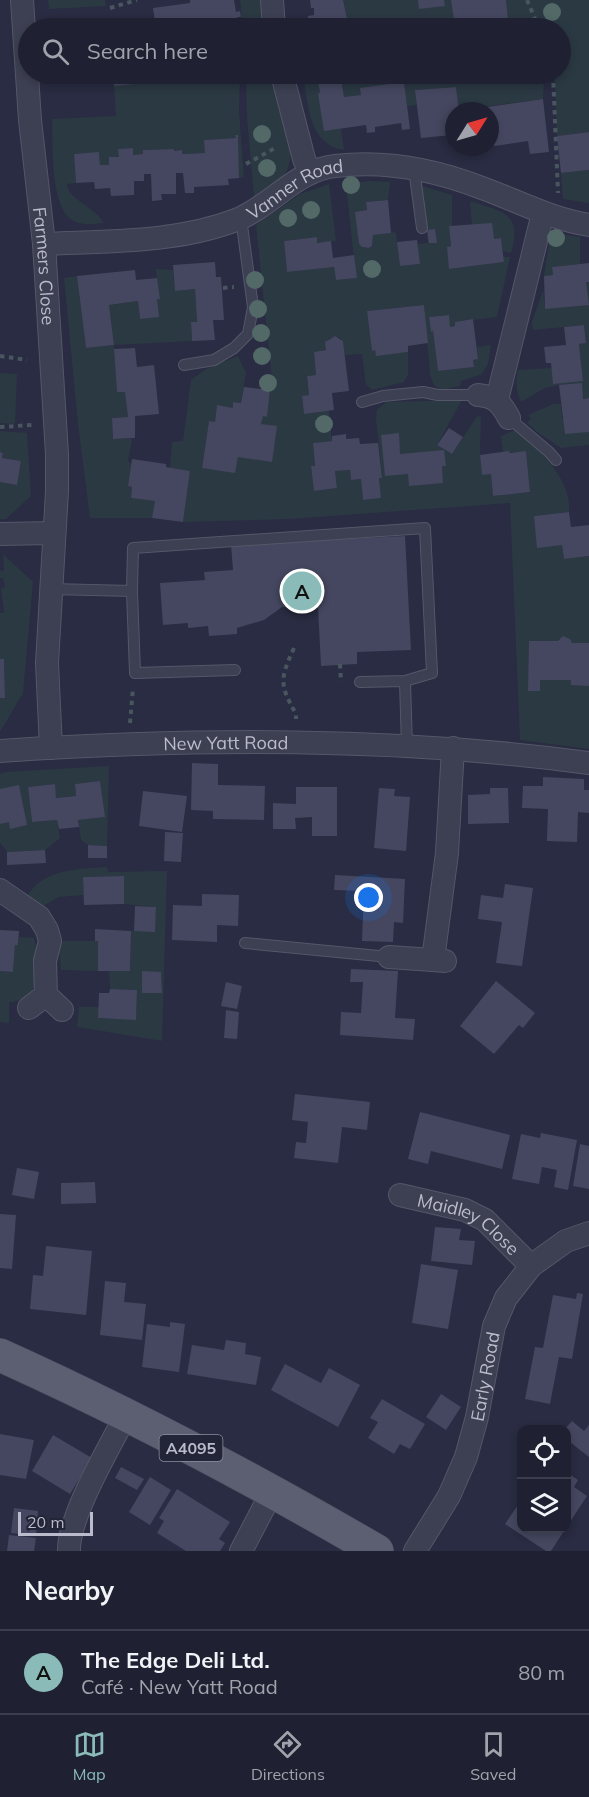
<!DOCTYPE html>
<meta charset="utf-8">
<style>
:root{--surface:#1f2132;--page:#27293a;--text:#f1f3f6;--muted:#a1a3ac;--line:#3c3e4d;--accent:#8bbbb9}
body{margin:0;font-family:Mulish,sans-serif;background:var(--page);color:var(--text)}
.controls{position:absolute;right:18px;bottom:18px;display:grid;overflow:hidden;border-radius:12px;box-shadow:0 3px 9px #0003}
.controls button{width:54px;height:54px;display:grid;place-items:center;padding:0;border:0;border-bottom:2px solid var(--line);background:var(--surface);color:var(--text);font:30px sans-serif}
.compass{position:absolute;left:445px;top:102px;width:54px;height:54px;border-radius:50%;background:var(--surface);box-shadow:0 3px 9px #0003;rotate:53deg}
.scale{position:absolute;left:18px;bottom:15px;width:75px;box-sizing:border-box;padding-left:6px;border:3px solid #babccb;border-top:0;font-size:16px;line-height:21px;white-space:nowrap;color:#babccb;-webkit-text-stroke:4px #222437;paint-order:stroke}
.you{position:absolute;left:369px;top:898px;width:21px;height:21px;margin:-15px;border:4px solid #fff;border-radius:50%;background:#1a73e8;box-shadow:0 0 0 9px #1a73e833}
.badge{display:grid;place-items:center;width:39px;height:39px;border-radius:50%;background:var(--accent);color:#111;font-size:20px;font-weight:700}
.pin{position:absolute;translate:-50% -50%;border:3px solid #fff;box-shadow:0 2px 6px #0006}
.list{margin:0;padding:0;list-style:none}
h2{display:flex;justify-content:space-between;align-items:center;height:78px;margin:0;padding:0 24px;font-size:26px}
h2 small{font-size:20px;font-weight:400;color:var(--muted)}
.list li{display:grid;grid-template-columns:39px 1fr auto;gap:18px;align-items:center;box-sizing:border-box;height:84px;padding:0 24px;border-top:2px solid var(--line)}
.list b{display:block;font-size:22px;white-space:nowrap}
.list p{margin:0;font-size:20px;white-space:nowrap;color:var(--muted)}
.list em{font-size:20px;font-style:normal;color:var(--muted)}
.icon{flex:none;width:33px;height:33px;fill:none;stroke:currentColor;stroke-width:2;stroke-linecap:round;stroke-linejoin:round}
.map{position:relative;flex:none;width:589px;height:1551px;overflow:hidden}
.search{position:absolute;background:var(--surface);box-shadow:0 3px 9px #0003;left:18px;right:18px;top:18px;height:66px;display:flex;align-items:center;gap:15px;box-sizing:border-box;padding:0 21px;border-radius:33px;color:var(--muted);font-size:22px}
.sheet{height:162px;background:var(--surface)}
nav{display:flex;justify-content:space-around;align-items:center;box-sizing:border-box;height:84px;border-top:2px solid var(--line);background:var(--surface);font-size:16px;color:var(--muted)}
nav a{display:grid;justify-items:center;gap:3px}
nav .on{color:var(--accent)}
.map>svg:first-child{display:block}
.green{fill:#2b3943;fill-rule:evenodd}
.building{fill:#44475f}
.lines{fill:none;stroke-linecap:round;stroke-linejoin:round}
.service-casing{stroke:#555769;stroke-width:12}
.minor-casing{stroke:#555769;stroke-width:24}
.primary-casing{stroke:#444658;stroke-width:34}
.path{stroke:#49565f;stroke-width:4;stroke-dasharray:4.5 4.5;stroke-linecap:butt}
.service{stroke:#3d4052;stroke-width:10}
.minor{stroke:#3d4052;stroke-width:22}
.primary{stroke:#5c5e71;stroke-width:33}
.tree{fill:#526968}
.labels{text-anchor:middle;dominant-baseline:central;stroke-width:5;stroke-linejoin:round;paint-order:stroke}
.shield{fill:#222437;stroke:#8c8e9f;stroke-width:1.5}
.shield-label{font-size:16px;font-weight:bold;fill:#babccb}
.street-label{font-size:18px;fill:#babccb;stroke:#222437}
</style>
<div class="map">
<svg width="589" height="1551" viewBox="0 0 589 1551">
<rect width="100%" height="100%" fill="#292c42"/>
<path class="green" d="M48,0H105L106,6L49,9Z
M240,0H266L268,28H243Z
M343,0H451L455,28H349Z
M506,0H589V132L557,136L555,79L544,80L543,99L458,110L456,87L416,90L417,105L407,106L404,82L361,95L344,97L341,79L319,82L320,92L318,94L341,128L344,150C308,145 308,103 303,74H560V28H509Z
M145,74H240L239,111L244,177L239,178L238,136H236V138L205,140V153L182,154V150L174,151V149L144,150L143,154L133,155V148L119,149V157H109V165H100L99,153L74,154L76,183L67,184C69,200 94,206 104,223C94,224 81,226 72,220C50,206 53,144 52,119L116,116L114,86L146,83Z
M246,74H274C280,98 301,154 284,175C276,184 263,190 254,198L247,117Z
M589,170V203L563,199L561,173Z
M371,181L390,182L388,200L366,202L367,210L356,212L359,244L362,247L369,248L372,246L373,235L396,232L400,266L419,264L417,244L428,243L422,186L452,195V226L449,227L451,246L447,247L450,269L504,262L503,257H510L497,317L455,322V326L450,327L448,315L429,317L431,331H433L438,371L474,367L473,360L478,359L477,347L491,345L488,364L482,374L461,381L460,386L441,390L434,385L430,375L424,305L367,311L372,350H375L376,355L408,352V375L404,382L372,390L366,385L362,354L345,355L343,341L339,337L330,338L326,342V350L314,352L316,375L307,376L309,395L302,397L304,413L329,410L332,441L313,443L315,466H311L314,491L337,488L335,471L350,470L351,480L361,479L363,500L381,498L379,478L382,477L376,418L377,410L386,402L462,400L437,445L452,454L477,416L481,417L480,455L482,474H491L493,496L530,492L526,452H503L501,436L515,430C539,449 572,479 569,512L534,516L562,545L564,559L589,556V749L520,740L510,503L290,519L183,522L190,471L170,468L172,442L183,441L191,380L206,369L238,356L246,373L241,403L233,402V408L217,406L215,422H209L202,467L235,472L238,457L261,424L263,416H267L270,390L273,389L256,225L300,194L329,184L336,241L317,243L316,237L284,241L287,272L334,267L336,280L356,278L346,184Z
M470,201C503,212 523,213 511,253L503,251L501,238L494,239L472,226Z
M551,231L559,234L580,237V264L552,267L553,275L544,276Z
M156,269L173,270L175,291L195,289L197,322H191L192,341L114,345L117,392H125L128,417L112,418L113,439H132L128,461L131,464L128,486L132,487L131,498L155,501L152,518H90L78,424L64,278L77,276L86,348L114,345L109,305L138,301L140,319L157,299H159Z
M586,282H589V398L583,399L559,385L545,388L521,402C516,390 515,382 518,370L552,368L583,381L579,344L586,343L584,325L533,330L532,322L543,290L545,309L588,304Z
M0,373L17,374L15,424L0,423Z
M553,404H561L562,418L589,432V445L561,448L537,432L527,423L531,419L528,415Z
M0,431L27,433L31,496L6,519H0V482L17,484L21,462L2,458L3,453L0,452Z
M3,554L33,582L23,693L0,732V698L5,697L4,660L0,659V613H4L1,588L5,587L3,578H0V571L4,570Z
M109,766L107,846L88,845L81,840L78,820L104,817L100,781L75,784L76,796L56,798L54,784L28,787L32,822L57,820L60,838L45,850L7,852L0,843V774L5,772Z
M107,867L108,872L167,871L162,1041L77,1027L79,1007H99V1018L136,1019L137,990L110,989L109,971H130L131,931H154L156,907L124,904V876L83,877L84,895L59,897L38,909L25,901C38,869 78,869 107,867ZM142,972H161L162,993H142Z
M19,937L34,938C41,962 42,1002 9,1002V1023L0,1022V971L13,972L15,945H18Z
M59,941H98V971L61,970Z"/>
<path class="building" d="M190,0H234L236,12L240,11L241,17H237L239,28H156L153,8L190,3Z
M310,0H343L349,28H309L308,16L314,15V8H311Z
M418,0H444L445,6L419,9Z
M451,0H506L509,28H489L488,23L474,25L475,28H455Z
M112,74H145L146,83L114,86Z
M341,79L344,97L361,95L360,88L404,82L410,129L402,130L401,123L375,127V132L367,133L366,125L324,131L318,94L320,92L318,82Z
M456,87L459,111H454L452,135L421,138L415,90Z
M543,99L549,152L530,154L528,141L494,146L493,138H490V111H459Z
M589,132V170L561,173L557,136Z
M235,135H238L239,178L228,179L229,185L194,187V193H185L183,173H176V194H161L162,200L152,201L151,174H144V181H134V195L111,196L110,188L95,189L94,182L76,183L74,154L99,152L100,165H109V157H119L118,149L133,148V155L143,154V150L174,149V151L182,150V154L205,153L204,140L236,138Z
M388,200L391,233L373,235L372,246L369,248L362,247L359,244L355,212L367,210L366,202Z
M492,223L494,239L501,238L504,262L449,269L447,247L451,246L449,226Z
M435,229L437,243H429L427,230Z
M317,237V243L331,241L333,258L354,255L357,278L336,280L334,267L287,272L284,241Z
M417,240L420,264L400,266L397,242Z
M215,262L216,277H221L224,320H213L215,340L192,341L191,322H197L195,289L175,291L173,265Z
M589,263V282H586L589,305L545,309L544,276L553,275L552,267Z
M135,270L136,280L157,278L160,299H157L159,317L140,319L138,301L109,305L114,345L86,348L77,276Z
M424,305L428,343L408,346V352L376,356L375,350L372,351L367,311Z
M449,315L450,327L455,326V322L473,319L478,359L473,360L474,367L438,371L433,331L431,332L429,317Z
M584,325L586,343L579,344L583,381L553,384L551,363H546L544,347L566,345L564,327Z
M335,336L343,341L349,391L332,393L334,410L304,414L302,396L309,395L307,376L316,375L314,352L326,350L325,342Z
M135,348L137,367L154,365L159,414L135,416V438L113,439L112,418L128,417L125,392H117L114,349Z
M582,383L583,399L589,398V432L565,434L559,385Z
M244,387L270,390L267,417L263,416L261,424L277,426L272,462L238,457L235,473L202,468L209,421L215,422L217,405L233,408V402L241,403Z
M449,428L463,437L452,454L437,445Z
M399,433L400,454L444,450L446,466H442L443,483L409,486L408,474L385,476L381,435Z
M346,434V439L359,438L360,444L378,443L382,478H379L381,498L363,500L361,479L351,480L350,470L335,471L337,488L314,491L311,466H315L313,443L332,441V436Z
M509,451L510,453L526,451L530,492L493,496L491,474L482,475L480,455Z
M0,452L3,453L2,458L21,461L17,485L0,482Z
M132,459L166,464V467L190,471L183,522L152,518L155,501L131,498L132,487L128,486Z
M569,512L571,527L589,525V556L564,559L562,545L537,548L534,516Z
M405,536L411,650L357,652V664L321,666L318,607H282L264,620L237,628V634L209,636L208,626L188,628V623L163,625L160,583L205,580L204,572L233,570L231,545Z
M563,636L570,639L572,643H589V686L571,685V680H540V691H528L529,641H558Z
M0,659H4L5,698H0Z
M192,763L218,764V785L265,786L264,820L213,819V811L191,810Z
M543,777L584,779V790H589V813L578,812L577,842L547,841L548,809L522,808L523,786H543Z
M100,781L105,817L78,820L79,827L59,829L57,820L32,822L28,787L55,784L56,798L76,796L75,784Z
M19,785L27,825L10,829L9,822L0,824V789Z
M296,787H337V836H312V817L295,818L296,829H273V803L296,804Z
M379,788L395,789L394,796L410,797L406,851L374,848Z
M490,788H508L509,823L468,824V795L490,794Z
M143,791L187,796L182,832L139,826Z
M165,832L183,833L181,862L164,861Z
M88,845L107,846V858H88Z
M45,850L46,863L7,865V852Z
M335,875L405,879L403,923L394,922L393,942L362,941L364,891L334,890Z
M124,876V904L84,905L83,877Z
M505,884L533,888L522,966L496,963L502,922L478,919L481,895L503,898Z
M202,894L239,895L238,926L217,925V942L172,940L173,905L202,906Z
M135,906L156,907L155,932L134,931Z
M95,929L131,931L130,971H98V941H95Z
M0,930L19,931L18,945H15L13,972L0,971Z
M351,969L398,971L395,1018L415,1019L413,1040L340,1035L341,1012L361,1013L363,982H350Z
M142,971L161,972L162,993H142Z
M496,981L535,1013L523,1028L519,1025L494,1054L460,1026Z
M226,982L242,986L237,1009L221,1006Z
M110,989L137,990L136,1020L98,1018L99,993H109Z
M226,1010L239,1012L237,1039L224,1038Z
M295,1094L370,1102L367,1130L342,1127L338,1163L294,1158L296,1142L306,1143L308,1122L292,1120Z
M420,1112L510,1135L502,1169L431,1151L428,1164L408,1159Z
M541,1133L577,1140L568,1190L554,1187L557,1170L542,1167L539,1184L512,1179L521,1134L540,1138Z
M580,1144L589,1146V1189L573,1186Z
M17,1168L39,1172L34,1199L12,1195Z
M95,1182L96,1203L61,1204V1183Z
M0,1214L16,1215L12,1269L0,1268Z
M435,1227L461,1229L459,1240L475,1241L472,1265L431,1261Z
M46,1246L92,1251L86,1315L30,1309L33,1275L43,1276Z
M421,1264L458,1270L448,1329L412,1323Z
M105,1281L126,1283L124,1302L146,1304L142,1340L100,1335Z
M577,1293L583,1294L572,1359L559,1357L550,1404L525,1399L535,1347L543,1348L553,1295L576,1299Z
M170,1322L185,1324L179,1372L142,1367L147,1324L170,1327Z
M226,1340L246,1343L245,1354L261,1357L256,1385L187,1374L192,1345L224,1350Z
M285,1364L321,1383L329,1368L360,1385L338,1427L271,1390Z
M441,1394L461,1407L446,1430L426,1417Z
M382,1399L425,1424L410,1449L400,1444L394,1454L368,1438L378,1422L370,1418Z
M572,1421L584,1431L589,1425V1457L566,1439V1430H564Z
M0,1434L34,1440L26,1479L0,1475Z
M53,1435L92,1458L70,1494L32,1471Z
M121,1467L144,1479L137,1490L115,1478Z
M566,1472L578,1480L574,1487L587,1496L566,1528Z
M150,1477L171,1490L150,1525L129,1512Z
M177,1489L230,1522L219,1539L225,1543L220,1551H186L157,1533L164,1521L159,1518Z
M522,1499V1528H566L551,1551H546L505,1524Z
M14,1508L38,1511L36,1536L11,1533Z
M9,1535L36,1538L34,1551H7Z"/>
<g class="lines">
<g class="service-casing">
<path id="service" d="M414,169L422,228
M184,365L214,360L234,348L248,334L253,307L241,218
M362,402L383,396L423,392L438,395H478
M509,418L549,452L556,460
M51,589L132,591L133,548L425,528L432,673L405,681L407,747
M132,591L135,673L235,670
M360,682L405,681
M245,943L389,957"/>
</g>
<g class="minor-casing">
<g id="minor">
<path id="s1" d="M22,0L30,120L44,244L57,454V491L47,663L51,748"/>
<path d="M272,0L274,28"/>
<path d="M282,74L304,159L310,173"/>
<path id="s2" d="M44,244C107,241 176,243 236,220C272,206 296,170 335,166C385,160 436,170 482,188C518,201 551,219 589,225"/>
<path d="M478,395C495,396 501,403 509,418"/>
<path d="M497,400L543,213"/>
<path d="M0,534L53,533"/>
<path id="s3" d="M0,751C196,738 394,737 589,763"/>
<path d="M0,890L39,917L47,930L50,941L45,961L46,995L62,1010"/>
<path d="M389,957L433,960"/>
<path d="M445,961L433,960L447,853L453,748"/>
<path d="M29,1008L46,995"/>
<path id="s4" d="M400,1195L465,1210L485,1220L531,1266"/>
<path d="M69,1551C68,1517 109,1448 126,1415"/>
<path d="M241,1551L273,1490"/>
<path id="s5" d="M415,1551L449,1496L466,1457L477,1417L494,1326L506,1298L531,1266L566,1241L589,1233"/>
</g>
</g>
<g class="primary-casing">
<path id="primary" d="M0,1355C129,1413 255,1480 377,1551"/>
</g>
<path class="path" d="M527,0L539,28
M110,8L137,0
M553,74L558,193
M246,164L277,147
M223,288L234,287
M0,356L27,360
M0,427L32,425
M294,648C280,679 279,684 296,714V719
M340,664L341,682
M130,723L133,688"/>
<use href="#service" class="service"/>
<use href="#minor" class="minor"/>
<use href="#primary" class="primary"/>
</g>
<g class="tree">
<circle cx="552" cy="12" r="9"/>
<circle cx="262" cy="134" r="9"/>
<circle cx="267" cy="168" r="9"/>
<circle cx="351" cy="185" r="9"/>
<circle cx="311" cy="210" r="9"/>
<circle cx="288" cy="218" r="9"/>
<circle cx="556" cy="238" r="9"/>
<circle cx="372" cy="269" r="9"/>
<circle cx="255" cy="280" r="9"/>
<circle cx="258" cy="309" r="9"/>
<circle cx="261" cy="333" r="9"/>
<circle cx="262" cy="356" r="9"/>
<circle cx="268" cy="383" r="9"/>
<circle cx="324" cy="424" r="9"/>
</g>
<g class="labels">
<rect class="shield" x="159.5" y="1435" width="63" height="26" rx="4.5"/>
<g class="shield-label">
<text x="191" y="1448">A4095</text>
</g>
<g class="street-label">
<text stroke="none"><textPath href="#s2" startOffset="262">Vanner Road</textPath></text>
<text stroke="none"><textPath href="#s1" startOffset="267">Farmers Close</textPath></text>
<text stroke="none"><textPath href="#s3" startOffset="226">New Yatt Road</textPath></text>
<text stroke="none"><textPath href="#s4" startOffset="76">Maidley Close</textPath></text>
<text stroke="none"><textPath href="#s5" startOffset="190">Early Road</textPath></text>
</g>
</g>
</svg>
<div class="controls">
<button><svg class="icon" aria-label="locate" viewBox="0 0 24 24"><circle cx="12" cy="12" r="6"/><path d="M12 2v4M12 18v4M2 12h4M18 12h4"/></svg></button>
<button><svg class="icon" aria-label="layers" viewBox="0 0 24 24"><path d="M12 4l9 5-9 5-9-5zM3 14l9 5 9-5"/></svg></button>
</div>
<svg class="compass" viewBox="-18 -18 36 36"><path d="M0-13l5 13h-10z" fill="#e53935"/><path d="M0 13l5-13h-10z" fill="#a1a3ac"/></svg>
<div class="scale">20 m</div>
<div class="you"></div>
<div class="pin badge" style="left:302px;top:591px">A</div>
<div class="search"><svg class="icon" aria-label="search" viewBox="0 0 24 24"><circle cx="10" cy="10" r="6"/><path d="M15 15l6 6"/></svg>Search here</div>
</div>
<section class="sheet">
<h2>Nearby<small></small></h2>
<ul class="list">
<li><span class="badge">A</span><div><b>The Edge Deli Ltd.</b><p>Café · New Yatt Road</p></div><em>80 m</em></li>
</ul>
</section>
<nav>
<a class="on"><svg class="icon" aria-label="map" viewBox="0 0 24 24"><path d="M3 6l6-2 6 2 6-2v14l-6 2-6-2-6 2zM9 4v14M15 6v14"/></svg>Map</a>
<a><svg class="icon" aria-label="directions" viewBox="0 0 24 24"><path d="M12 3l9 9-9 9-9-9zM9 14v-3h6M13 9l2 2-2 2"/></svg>Directions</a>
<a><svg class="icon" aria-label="saved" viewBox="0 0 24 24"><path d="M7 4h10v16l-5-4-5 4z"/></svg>Saved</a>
</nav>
